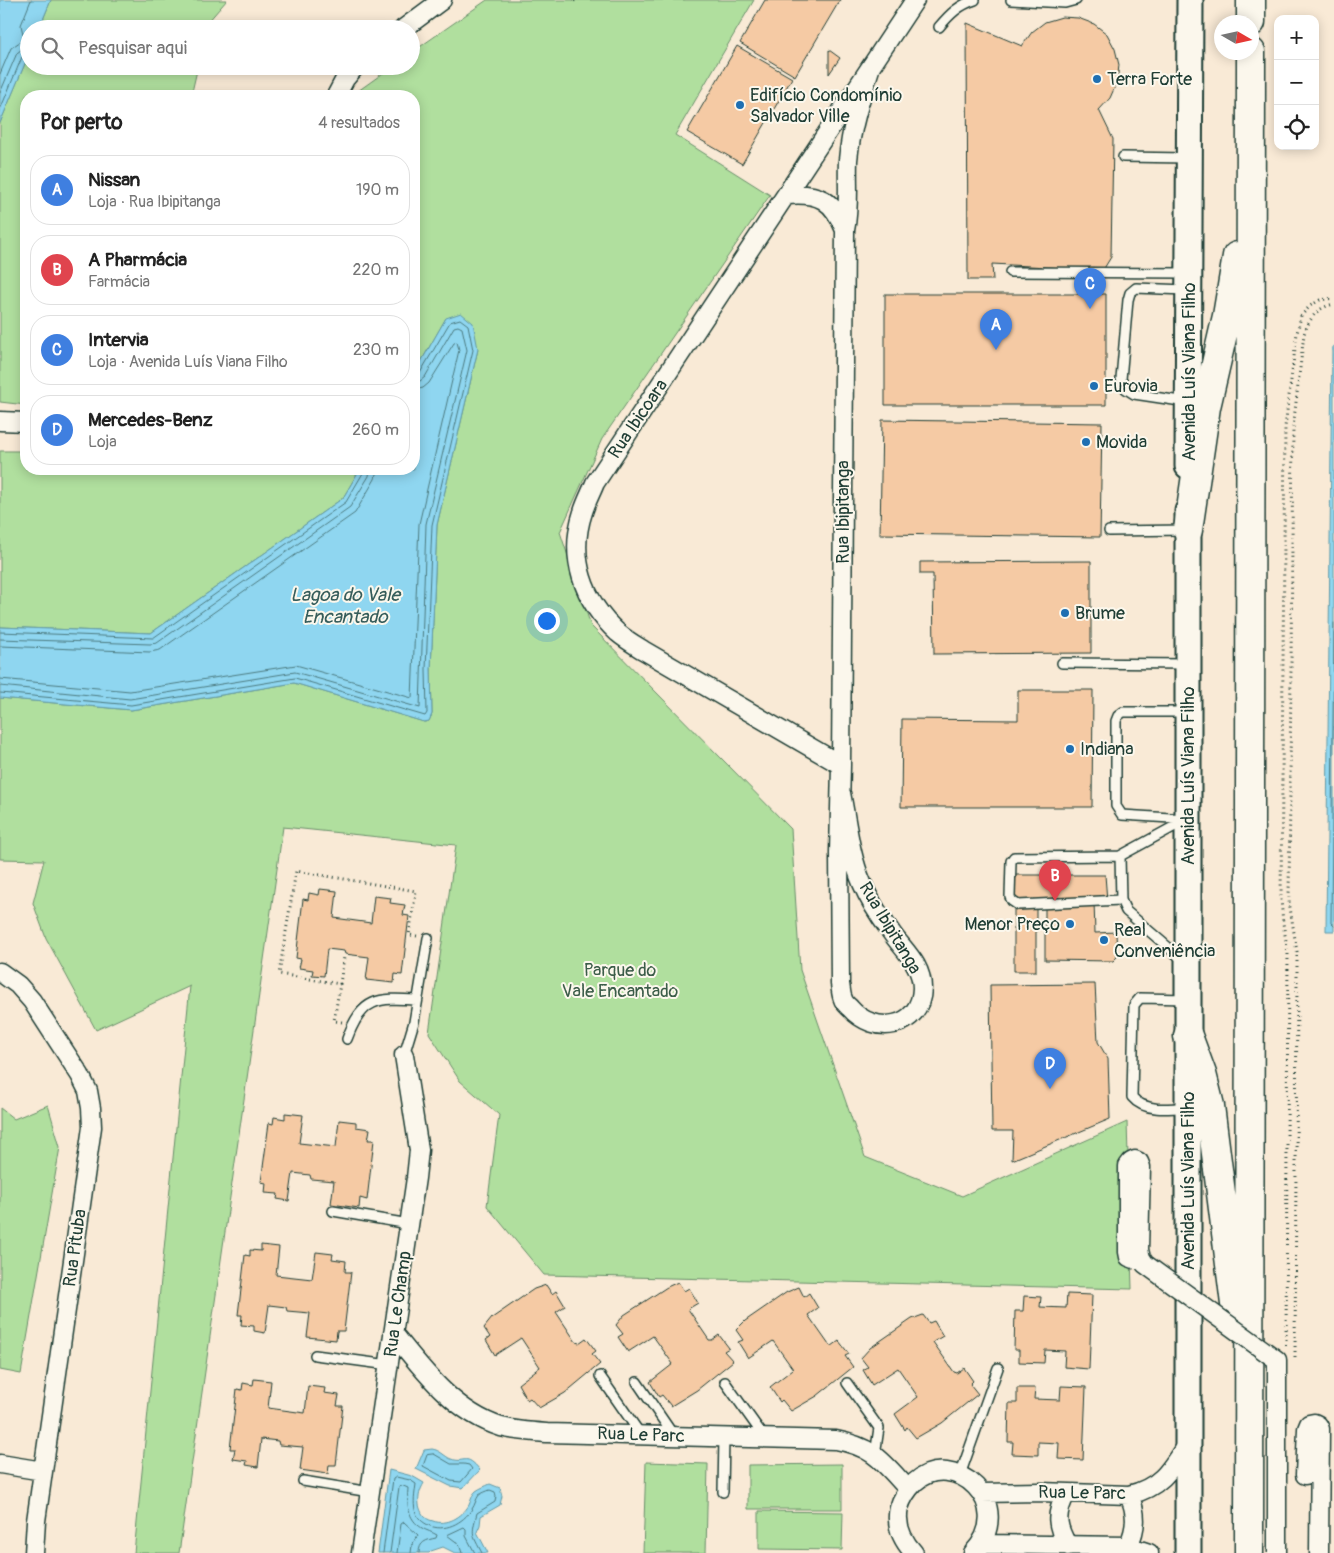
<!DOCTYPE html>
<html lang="pt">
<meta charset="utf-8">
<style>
:root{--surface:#fff;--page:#f2f2f2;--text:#222;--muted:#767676;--line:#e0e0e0;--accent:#1f6fb2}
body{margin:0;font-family:Pangolin,sans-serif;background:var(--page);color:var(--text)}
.controls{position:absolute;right:15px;top:15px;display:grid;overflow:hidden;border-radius:10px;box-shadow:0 2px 12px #0003}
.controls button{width:45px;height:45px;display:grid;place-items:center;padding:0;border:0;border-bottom:1px solid var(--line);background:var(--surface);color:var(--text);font:25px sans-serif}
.compass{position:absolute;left:1214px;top:15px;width:45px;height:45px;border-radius:50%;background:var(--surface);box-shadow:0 2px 12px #0003;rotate:99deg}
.you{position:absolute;left:546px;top:620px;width:18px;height:18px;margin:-12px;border:4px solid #fff;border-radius:50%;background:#1a73e8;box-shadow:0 0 0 8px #1a73e833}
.badge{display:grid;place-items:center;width:32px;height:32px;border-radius:50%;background:var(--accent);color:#fff;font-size:16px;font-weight:700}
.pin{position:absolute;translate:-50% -41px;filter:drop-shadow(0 1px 2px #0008)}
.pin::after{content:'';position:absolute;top:26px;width:18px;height:15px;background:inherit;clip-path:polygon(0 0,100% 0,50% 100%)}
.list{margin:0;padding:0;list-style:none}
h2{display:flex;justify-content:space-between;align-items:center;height:65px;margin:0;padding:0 20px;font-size:21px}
h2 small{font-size:16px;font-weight:400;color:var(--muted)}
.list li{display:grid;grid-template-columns:32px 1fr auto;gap:15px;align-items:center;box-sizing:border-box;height:70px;margin:0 10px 10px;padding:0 10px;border:1px solid var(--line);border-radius:20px}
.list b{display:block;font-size:19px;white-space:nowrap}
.list p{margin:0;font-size:16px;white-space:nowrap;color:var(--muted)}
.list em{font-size:16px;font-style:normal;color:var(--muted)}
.icon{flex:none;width:28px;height:28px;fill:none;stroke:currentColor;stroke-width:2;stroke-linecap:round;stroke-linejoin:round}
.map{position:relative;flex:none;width:1334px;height:1553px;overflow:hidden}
.search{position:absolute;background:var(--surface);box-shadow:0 2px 12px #0003;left:20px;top:20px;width:400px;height:55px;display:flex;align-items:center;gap:12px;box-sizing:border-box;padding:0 18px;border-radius:28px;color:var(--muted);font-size:19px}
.panel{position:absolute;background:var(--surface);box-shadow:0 2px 12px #0003;left:20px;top:90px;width:400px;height:385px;border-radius:20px}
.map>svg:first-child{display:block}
.green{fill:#b0df9e;stroke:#688e69}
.water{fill:#8fd6f0;stroke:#6299a5}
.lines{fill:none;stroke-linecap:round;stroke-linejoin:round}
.shore{stroke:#4c7a7f;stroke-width:1}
.building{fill:#f5caa4;stroke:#1f3d34}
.lane-casing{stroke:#1f3d34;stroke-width:12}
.street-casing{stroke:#1f3d34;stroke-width:21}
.secondary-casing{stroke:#1f3d34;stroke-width:29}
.highway-casing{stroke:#1f3d34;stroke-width:31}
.path{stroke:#1f3d34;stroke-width:3;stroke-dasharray:1 4;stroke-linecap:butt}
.lane{stroke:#fbf7ec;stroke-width:9}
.street{stroke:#fbf7ec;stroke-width:18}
.secondary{stroke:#fbf7ec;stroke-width:25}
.highway{stroke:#fbf7ec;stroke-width:28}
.street-bridge-casing{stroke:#1f3d34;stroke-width:21;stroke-linecap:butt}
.street-bridge{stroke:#fbf7ec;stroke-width:18}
.poi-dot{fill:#1f6fb2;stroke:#fbf7ec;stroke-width:2}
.labels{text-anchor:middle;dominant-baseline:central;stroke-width:4;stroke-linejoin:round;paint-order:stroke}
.poi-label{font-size:18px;fill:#1f3d34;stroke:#fbf7ec;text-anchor:start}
.street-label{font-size:18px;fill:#1f3d34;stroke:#fbf7ec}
.park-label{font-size:18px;fill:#3c5d49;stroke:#fbf7ec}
.water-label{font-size:19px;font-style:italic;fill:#355c5a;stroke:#fbf7ec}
</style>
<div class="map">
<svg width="1334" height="1553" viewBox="0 0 1334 1553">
<rect width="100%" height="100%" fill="#f9ead6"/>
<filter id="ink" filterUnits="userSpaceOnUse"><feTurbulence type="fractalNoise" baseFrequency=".02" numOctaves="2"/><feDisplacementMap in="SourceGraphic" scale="10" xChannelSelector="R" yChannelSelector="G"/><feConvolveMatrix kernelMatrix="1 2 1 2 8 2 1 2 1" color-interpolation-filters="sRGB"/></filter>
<g filter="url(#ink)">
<path class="green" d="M51,0H227L207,23L206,29H39Z
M487,0H754L675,135L770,195L602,439L560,532L591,626L791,829L800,970L865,1157L962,1196L1127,1122L1132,1289L544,1275L487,1206L499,1115L460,1081L429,1033L456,845L283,827L179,1553H134L190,986L96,1030L46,938L33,903L44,860L0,859V698L131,710L294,683L424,722L429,721L432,714L431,669L437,525L478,349L446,318L414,374V96H356L358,91L393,66H411V53Z
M29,54V66H198L191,96H26V405L0,402V123Z
M0,451H26V469H360L343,498L151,633L0,627Z
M48,1105L60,1147L21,1374L0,1370V1108L14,1119Z
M646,1462L708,1464L706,1553H643Z
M842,1464V1509H748V1465Z
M759,1511L843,1512L842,1550L759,1549Z"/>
<path class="water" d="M0,0H51L39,29H29V54L0,123Z
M461,313L473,323L478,349L437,525L431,669L432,714L429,721L424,722L294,683L131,710L0,698V627L151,633L343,498L360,469H414V374L446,318Z
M1334,345V931H1326L1332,347Z
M432,1449C440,1450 444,1456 451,1459C466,1464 465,1452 480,1470L463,1488L450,1486L416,1469L424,1450Z
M389,1470L412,1476L424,1483C420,1490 418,1496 419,1505C421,1513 424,1519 433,1521C447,1526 462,1517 469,1505C471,1501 472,1494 476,1491C480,1488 486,1486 490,1484L500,1488L502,1496L500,1505L481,1516L480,1525L477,1532L488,1553H455L443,1547L431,1551L429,1553H378Z"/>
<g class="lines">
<path class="shore" d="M0,74L11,48L24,39L21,25L31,0
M0,93L17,53L22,49L29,48
M0,110L22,57L25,54H29
M1334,623L1331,923L1334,926
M0,632L153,638L346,502L363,473L364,469
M0,639L150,644L157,643L350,507L369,476L370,469
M0,646L150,652L160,650L355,513L375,479L377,469
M0,679L130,691L296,665L412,698L419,524L459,350L457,342L454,343L429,383L423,388L414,390
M0,686L130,699L295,672L420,708L426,524L467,350L462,328L458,326L454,327L425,377L420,381L414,382
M0,693L131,705L295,678L425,716L427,713L426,669L432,525L473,350L468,325L460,319L450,322L420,373L414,376
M434,1454L451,1464H464L469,1465L472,1469L461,1482L451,1481L423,1466L427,1455Z
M383,1553L393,1479L396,1477L410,1480L416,1484C414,1500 410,1516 428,1525C444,1533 463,1523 472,1509C475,1505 476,1499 479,1495C482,1493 487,1491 490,1490L495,1492L496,1496L495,1502L477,1513C471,1535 472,1534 482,1553
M390,1553L399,1487L401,1485L408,1488C407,1503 407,1519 422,1528C427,1531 432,1532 437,1535L436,1538C426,1540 419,1542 419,1553
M397,1553L401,1524L404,1522L418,1535L412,1545L411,1553
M462,1553L459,1544L447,1535L464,1527L466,1529V1536L475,1553"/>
</g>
<path class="building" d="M765,0H840L795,76L740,43Z
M1062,17L1078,18L1094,24L1107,34L1115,49L1119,65L1117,82L1110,98L1099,110L1113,139L1111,257L1103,270L992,264L993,280H968L967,23L1022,46L1032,32L1045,22Z
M737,46L792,78L742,164L687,132Z
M829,50L840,58L829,74Z
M885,294H1106V405H885Z
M882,420L1102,423L1100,537L880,534Z
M1091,561V653L934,654L933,574H920V562Z
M1018,690H1093L1092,807H901L902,719L1018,720Z
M1014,875H1105L1107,901L1094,902L1095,933L1116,932L1117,957L1113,961L1045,960V902H1036V971H1014Z
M320,889L337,891L334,918L371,923L374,896L391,898L390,903L405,905L403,915L409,916L402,975L395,974L394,983L366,980L369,957L345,954L344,951L327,949L324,976L312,975L313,970L299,968L301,959L296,958L303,899L308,900L309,893L319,895Z
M1095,984L1098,1042L1108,1059L1110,1119L1012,1160L1013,1131H992L990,985Z
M285,1113L303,1115L299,1143L336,1147L339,1120L356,1122V1127L370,1129L368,1140H374L367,1200L360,1198L359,1208L331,1204L334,1181L311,1179L310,1175L293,1173L289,1201L277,1199L278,1194L265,1193L266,1183L261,1182L269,1123L273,1124L274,1117L285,1119Z
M261,1245L279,1247L276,1275L312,1279L316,1252L333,1254L332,1259L346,1261L345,1272H351L344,1331H337L336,1340L307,1337L310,1313L287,1311L286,1307L269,1305L265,1333L254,1331V1326L241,1325L242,1315H238L245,1255L250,1256V1250L261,1251Z
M678,1282L684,1291L689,1288L698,1303L688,1309L709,1340H712L719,1335L729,1348L724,1351L733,1361L697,1390L671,1406L662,1395L659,1397L650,1382L673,1364L653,1336L628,1352L618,1337L623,1334L616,1325L624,1315L667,1287Z
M546,1285L552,1294L556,1291L565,1306L556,1312L576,1342L579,1343L586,1338L596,1351L592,1354L600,1364L565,1393L539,1408L530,1398L527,1400L518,1384L540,1367L521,1338L495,1355L486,1340L490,1337L484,1328L492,1318L534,1289Z
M799,1287L804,1297L809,1293L818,1308L808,1315L829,1345L832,1346L839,1341L849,1354L845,1356L853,1367L817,1396L791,1411L782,1400L780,1402L770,1387L793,1369L773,1341L748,1358L738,1342L743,1340L736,1330L745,1321L787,1292Z
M1067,1294L1092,1295L1089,1369L1064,1367L1065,1351L1045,1350L1044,1363L1019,1362V1350H1014L1015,1311H1023L1024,1296L1041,1297L1040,1307L1066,1308Z
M923,1315L929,1323L934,1321L943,1336L933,1342L954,1372L957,1373L964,1368L973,1381L970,1384L978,1394L942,1423L916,1438L907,1427L905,1430L895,1414L918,1397L898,1368L872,1385L863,1370L868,1367L861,1358L870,1348L912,1319Z
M254,1379L271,1381L268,1408L305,1413L308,1386L325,1388L324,1393L339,1395L337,1406H343L336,1465H329L328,1474L300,1470L303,1447L279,1445L278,1441L261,1439L258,1467L246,1465L247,1461L233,1459L235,1449H230L237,1389L242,1390L243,1383L253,1385Z
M1061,1386L1086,1387L1083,1460L1058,1459L1059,1443L1038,1442V1455L1012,1454L1013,1442H1008L1009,1403H1017V1388H1035L1034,1399L1060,1400Z"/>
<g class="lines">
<g class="lane-casing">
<path id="lane" d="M1011,0L1065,3L1076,0
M939,27C950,14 959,5 975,0
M1123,157L1187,158
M1010,272L1186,273
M1186,290L1136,288L1130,293L1128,300L1121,379L1126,389L1134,394L1187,402
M1109,531L1187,530
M1062,663L1187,664
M1187,819L1122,815L1116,806V721L1118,716L1123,712H1187
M1120,856L1014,857L1011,861L1010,897L1012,901L1018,905L1121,900
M1184,961L1126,911L1121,900L1120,856L1186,820
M347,1039C362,997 378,998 417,1000
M404,1055L414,1022L428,938
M1186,1107C1169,1109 1144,1112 1132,1097L1134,1005L1140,998L1187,999
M333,1211L409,1224
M315,1355L389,1365
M600,1376L641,1435
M637,1382L674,1436
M725,1382L765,1438
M847,1383L879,1428L875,1455
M960,1475L998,1368
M303,1481L370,1492
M723,1492L724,1437"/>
</g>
<g class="street-casing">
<path id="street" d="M403,29L442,0
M336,96L345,79L356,66
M787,195C819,192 833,200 845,230
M0,421L26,422
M841,765L643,650C635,645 625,639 618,633C583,601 568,557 583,512C586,502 591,493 595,483L915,0
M841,793C847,823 850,855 862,883C869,900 880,917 891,932C903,950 922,964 922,988C921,1029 874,1036 850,1008C848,1006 844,1003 843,999C841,995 841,989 840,984L839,853L841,765L845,230C850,206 847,184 848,160C851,127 861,97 871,66
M0,972L18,985L32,1001L80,1075L88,1091L91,1108L92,1127L36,1521L34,1553
M393,1333C423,1370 454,1412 501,1427C516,1431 532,1432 547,1433L836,1440C874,1447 883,1462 908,1489
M0,1464L43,1471
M1305,1475L1307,1429L1309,1424L1314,1423L1318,1425L1320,1429L1319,1553
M982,1493L1040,1492L1129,1495C1162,1487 1171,1469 1188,1442
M1066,1494C1055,1514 1056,1526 1068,1546
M982,1544L1128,1546L1149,1553
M1128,1546C1137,1528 1137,1513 1129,1495
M361,1553L416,1178L419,1150L404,1055
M914,1553C902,1540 895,1525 899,1508C902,1497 907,1490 915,1482C953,1448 1019,1504 973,1553"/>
</g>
<g class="secondary-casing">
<path id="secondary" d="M1188,466L1190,0
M1188,1553V511"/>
</g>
<g class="highway-casing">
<path id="highway" d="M1251,22V0
M1188,530L1206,407L1227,316L1237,256
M1188,1036L1202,1074L1210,1106L1235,1304
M1249,1553L1251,52"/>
</g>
<path class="path" d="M574,1L576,0
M340,984L344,957
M342,1022L334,1021L340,984L279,974L296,871L416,891L409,935L417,936
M1286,1345L1288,953L1283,923L1281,899L1285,427L1297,333L1301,316L1310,306L1320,300L1334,298
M1295,1357L1297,981V952L1289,901L1293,428L1304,334C1310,318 1316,308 1334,304"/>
<use href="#lane" class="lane"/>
<use href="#street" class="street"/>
<use href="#secondary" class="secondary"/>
<use href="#highway" class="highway"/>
<g class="street-bridge-casing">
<path id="street-bridge" d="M1137,1260L1129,1257L1128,1252V1166L1131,1162L1135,1160L1139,1162L1141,1167L1139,1250L1141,1258L1145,1264L1277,1360V1553"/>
</g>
<use href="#street-bridge" class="street-bridge"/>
</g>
</g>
<g class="poi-dot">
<circle cx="1097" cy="79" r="5"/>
<circle cx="740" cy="105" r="5"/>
<circle cx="1094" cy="386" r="5"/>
<circle cx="1086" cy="442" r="5"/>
<circle cx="1065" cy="613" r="5"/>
<circle cx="1070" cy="749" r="5"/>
<circle cx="1070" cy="924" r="5"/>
<circle cx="1104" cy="940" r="5"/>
</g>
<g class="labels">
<g class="poi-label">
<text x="1107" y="79">Terra Forte</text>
<text x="750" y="95">Edifício Condomínio<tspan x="750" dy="21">Salvador Ville</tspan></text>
<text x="1104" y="386">Eurovia</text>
<text x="1096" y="442">Movida</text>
<text x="1075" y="613">Brume</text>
<text x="1080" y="749">Indiana</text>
<text x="1060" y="924" text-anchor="end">Menor Preço</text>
<text x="1114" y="930">Real<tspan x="1114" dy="21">Conveniência</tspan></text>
</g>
<g class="street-label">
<text transform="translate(1189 372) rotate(-90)">Avenida Luís Viana Filho</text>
<text transform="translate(638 419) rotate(-56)">Rua Ibicoara</text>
<text transform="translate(843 512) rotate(-90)">Rua Ibipitanga</text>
<text transform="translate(1188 776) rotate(-90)">Avenida Luís Viana Filho</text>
<text transform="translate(890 928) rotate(59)">Rua Ibipitanga</text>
<text transform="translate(1188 1181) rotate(-90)">Avenida Luís Viana Filho</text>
<text transform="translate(75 1248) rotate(-82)">Rua Pituba</text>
<text transform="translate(398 1304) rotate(-82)">Rua Le Champ</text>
<text transform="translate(641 1435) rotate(2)">Rua Le Parc</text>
<text transform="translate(1082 1493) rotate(1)">Rua Le Parc</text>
</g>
<g class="park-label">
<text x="620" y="970">Parque do<tspan x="620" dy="21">Vale Encantado</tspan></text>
</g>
<g class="water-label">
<text x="345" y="595">Lagoa do Vale<tspan x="345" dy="22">Encantado</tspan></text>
</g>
</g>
</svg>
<div class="controls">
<button>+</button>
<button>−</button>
<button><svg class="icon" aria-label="locate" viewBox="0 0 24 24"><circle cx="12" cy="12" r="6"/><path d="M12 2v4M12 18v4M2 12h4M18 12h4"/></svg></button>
</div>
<svg class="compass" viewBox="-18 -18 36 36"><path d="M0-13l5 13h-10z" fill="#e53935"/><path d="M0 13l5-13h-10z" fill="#767676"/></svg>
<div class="you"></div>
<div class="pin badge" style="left:996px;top:350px;background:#3f7fe0">A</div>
<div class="pin badge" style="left:1055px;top:901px;background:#e0444e">B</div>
<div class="pin badge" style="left:1090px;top:309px;background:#3f7fe0">C</div>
<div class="pin badge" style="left:1050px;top:1089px;background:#3f7fe0">D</div>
<div class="search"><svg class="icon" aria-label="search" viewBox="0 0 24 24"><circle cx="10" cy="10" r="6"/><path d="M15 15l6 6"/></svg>Pesquisar aqui</div>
<section class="panel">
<h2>Por perto<small>4 resultados</small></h2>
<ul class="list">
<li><span class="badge" style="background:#3f7fe0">A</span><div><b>Nissan</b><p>Loja · Rua Ibipitanga</p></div><em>190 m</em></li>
<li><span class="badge" style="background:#e0444e">B</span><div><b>A Pharmácia</b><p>Farmácia</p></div><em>220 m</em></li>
<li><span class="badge" style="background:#3f7fe0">C</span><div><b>Intervia</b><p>Loja · Avenida Luís Viana Filho</p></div><em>230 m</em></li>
<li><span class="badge" style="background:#3f7fe0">D</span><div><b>Mercedes-Benz</b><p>Loja</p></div><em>260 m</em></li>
</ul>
</section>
</div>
